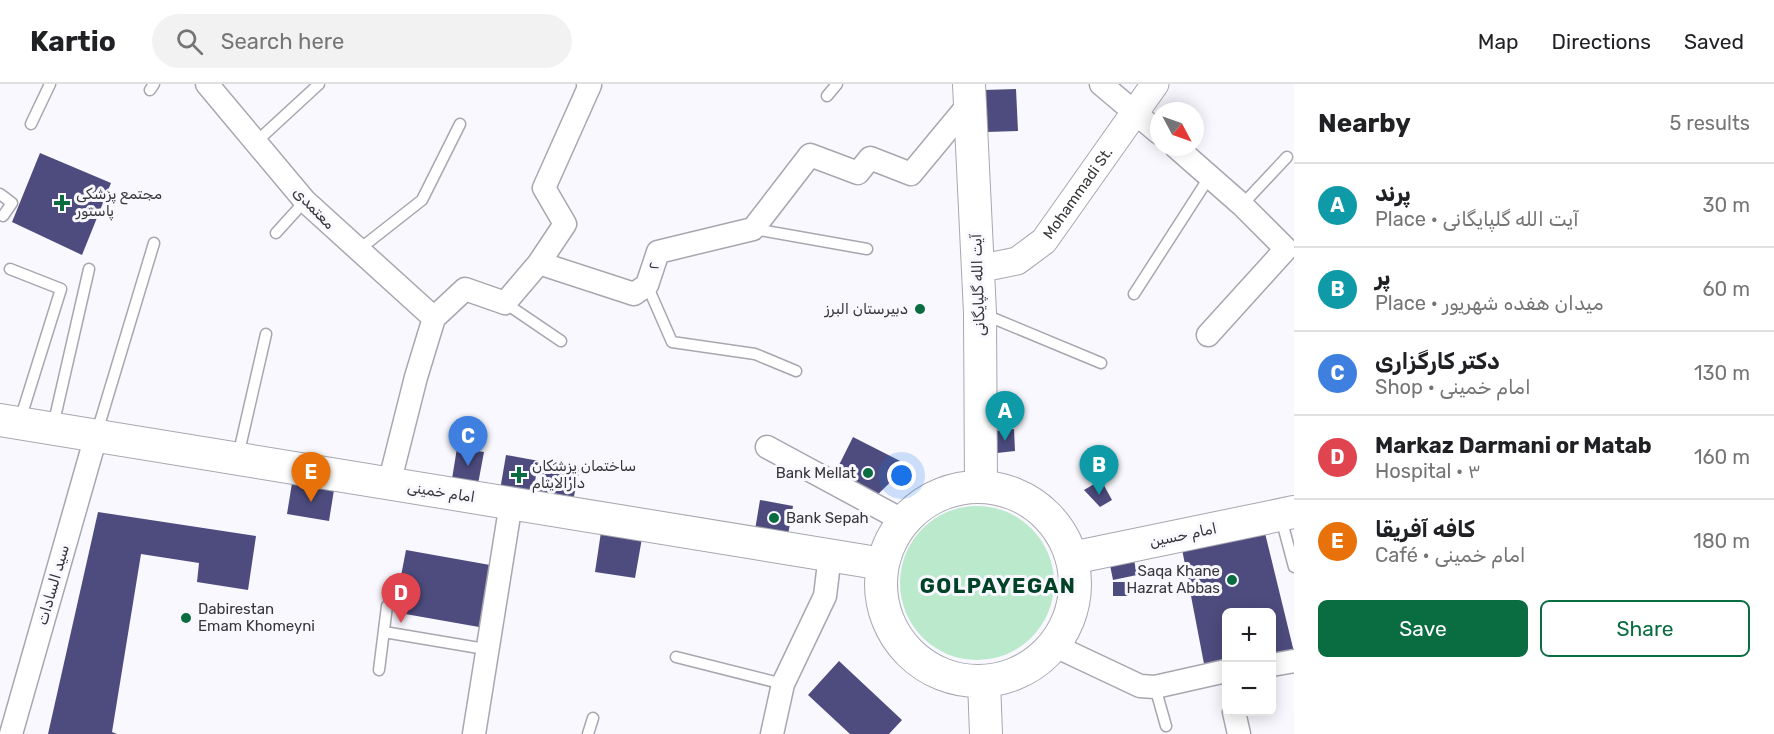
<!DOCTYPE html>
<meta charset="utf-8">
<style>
:root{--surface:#fff;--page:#f2f2f2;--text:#202124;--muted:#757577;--line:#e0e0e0;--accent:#0a6c41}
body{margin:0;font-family:Rubik,Vazirmatn,sans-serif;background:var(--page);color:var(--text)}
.controls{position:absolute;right:18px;bottom:18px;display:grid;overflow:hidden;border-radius:9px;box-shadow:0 3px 15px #0003}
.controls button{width:54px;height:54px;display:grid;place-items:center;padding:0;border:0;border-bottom:2px solid var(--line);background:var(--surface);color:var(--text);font:30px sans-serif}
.compass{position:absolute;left:1150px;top:18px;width:54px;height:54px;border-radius:50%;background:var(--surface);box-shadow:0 3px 15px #0003;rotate:131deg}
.you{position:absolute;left:902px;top:392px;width:21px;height:21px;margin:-15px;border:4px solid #fff;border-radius:50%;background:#1a73e8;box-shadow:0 0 0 9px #1a73e833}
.badge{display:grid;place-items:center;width:39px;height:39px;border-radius:50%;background:var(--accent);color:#fff;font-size:20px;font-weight:700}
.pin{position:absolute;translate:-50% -50px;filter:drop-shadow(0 2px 3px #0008)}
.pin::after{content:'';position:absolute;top:32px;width:21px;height:18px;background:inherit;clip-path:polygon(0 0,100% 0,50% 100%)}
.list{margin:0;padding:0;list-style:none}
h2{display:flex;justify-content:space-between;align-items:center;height:78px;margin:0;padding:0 24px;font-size:26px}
h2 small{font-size:20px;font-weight:400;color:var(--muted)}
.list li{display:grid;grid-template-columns:39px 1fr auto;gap:18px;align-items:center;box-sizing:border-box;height:84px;padding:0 24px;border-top:2px solid var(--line)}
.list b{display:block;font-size:22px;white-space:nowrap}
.list p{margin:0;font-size:20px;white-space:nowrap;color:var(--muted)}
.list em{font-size:20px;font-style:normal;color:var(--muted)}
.actions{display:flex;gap:12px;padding:18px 24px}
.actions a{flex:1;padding:14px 0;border:2px solid var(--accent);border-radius:9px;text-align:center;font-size:21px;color:var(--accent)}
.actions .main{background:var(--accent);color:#fff}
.icon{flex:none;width:33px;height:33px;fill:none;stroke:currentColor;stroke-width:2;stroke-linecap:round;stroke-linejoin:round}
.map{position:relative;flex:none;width:1294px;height:650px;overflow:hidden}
header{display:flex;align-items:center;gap:36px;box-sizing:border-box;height:84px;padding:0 30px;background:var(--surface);border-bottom:2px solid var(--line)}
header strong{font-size:28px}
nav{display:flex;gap:33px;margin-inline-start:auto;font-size:21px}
.search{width:420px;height:54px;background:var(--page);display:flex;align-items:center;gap:15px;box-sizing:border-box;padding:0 21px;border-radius:33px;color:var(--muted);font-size:22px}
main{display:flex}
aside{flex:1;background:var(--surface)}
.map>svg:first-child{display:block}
.green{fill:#bbe9cc}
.building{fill:#4e4c7e}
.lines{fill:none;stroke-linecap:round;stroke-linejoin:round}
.service-casing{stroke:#a7a7b0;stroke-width:13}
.minor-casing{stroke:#a7a7b0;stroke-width:25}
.tertiary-casing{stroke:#a7a7b0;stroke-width:29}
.secondary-casing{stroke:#a7a7b0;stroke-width:34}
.service{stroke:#fff;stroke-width:10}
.minor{stroke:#fff;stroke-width:22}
.tertiary{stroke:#fff;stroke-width:27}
.secondary{stroke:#fff;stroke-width:32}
.poi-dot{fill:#0a6c41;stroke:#f8f8fe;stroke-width:2}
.labels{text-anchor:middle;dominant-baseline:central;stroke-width:6;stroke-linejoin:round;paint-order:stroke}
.street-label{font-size:15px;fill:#37373b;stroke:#f8f8fe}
.poi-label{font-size:15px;fill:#37373b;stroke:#f8f8fe;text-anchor:start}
.district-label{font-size:21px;font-weight:bold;letter-spacing:1.5px;fill:#004326;stroke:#f8f8fe}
</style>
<header>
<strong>Kartio</strong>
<div class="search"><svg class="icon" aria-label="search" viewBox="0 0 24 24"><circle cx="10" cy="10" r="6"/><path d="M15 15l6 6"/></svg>Search here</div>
<nav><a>Map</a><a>Directions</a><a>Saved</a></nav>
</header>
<main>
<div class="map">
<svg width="1294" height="650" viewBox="0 0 1294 650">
<rect width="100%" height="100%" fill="#f8f8fe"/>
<path class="green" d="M900 499a77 77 0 1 1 154 0a77 77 0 1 1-154 0Z"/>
<path class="building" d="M1016,5L1018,47L986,48L984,6Z
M40,69L111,99L82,171L12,138Z
M1014,345L1015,367L997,369L995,347Z
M853,353L908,381L870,418L831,397Z
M457,364L484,368L478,400L452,395Z
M506,371L539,377L532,412L500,406Z
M544,376L580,383L573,417L537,411Z
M1101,396L1112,416L1100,423L1084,406Z
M292,399L334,406L329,437L287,430Z
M760,416L793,422L788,451L755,446Z
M98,428L256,452L248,506L197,498L199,479L141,470L112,648L117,650H48Z
M1264,445L1294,568L1272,570V528H1226V580L1205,585L1182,465Z
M601,448L642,454L635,494L595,488Z
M406,466L490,481L479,543L394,528Z
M1133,471L1137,491L1113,496L1109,476Z
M1113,498H1129L1128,512H1113Z
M839,577L902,636L889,650H850L808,611Z"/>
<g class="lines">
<g class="service-casing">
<path id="service" d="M150,6L154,0
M827,12L837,0
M31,40L50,0
M255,59L319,0
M0,110L12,119L3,132
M1242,121L1287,73
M754,145L867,165
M276,149L305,117
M357,167L422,116L460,40
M10,185L61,205L20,336
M647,201L672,258L755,270L796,287
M1134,210L1210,92
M505,219L561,257
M983,230L1101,279
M53,342L89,185
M97,348L154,159
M238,372L266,250
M1281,434L1294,483
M384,548L485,565
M676,573L783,600
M379,586L387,522
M1155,603L1166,642
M588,650L593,634"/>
</g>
<g class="minor-casing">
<path id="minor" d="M207,0L305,117L434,234
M1101,0L1159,49
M1176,63L1242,121L1286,165L1208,251
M539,179L565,140L544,104L590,1L588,0
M767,363L904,437
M389,400L416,293L434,234L465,205L505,219L539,179L634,210L647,201L658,168L753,145L810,71L858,89L870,74L911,90L969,20
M1053,561L1140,602L1155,603L1226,587
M1272,581L1294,577
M1234,628L1239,650
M11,650L96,352
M474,650L511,419
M772,650L783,600L825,512L830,471"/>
</g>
<g class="tertiary-casing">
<g id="tertiary">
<path id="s1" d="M978,185L1017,177L1044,157L1155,0"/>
</g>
</g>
<g class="secondary-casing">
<path id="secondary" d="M969,0L980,229L981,402
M0,336L883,480
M881 500a97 97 0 1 1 194 0a97 97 0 1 1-194 0Z
M1072,474L1294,428
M984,597L986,650"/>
</g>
<use href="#service" class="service"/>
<use href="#minor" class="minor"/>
<use href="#tertiary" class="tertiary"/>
<use href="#secondary" class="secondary"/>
</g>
<g class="poi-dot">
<path d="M59 110h6v6h6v6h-6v6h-6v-6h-6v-6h6z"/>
<circle cx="920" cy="225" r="6"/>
<circle cx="868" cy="389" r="6"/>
<path d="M516 382h6v6h6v6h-6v6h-6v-6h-6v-6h6z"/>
<circle cx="774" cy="434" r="6"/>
<circle cx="1232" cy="496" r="6"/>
<circle cx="186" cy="534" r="6"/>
</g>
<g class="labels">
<g class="street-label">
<text stroke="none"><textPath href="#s1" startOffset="132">Mohammadi St.</textPath></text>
<text transform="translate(314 124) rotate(46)">معتمدی</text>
<text transform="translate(654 182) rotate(-72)">۲</text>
<text transform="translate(978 201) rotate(-92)">آیت الله گلپایگانی</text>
<text transform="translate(441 408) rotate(9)">امام خمینی</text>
<text transform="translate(1183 451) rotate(-12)">امام حسین</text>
<text transform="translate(53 501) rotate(-74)">سید السادات</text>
</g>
<g class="poi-label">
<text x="76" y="110">مجتمع پزشکی<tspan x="76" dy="17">پاستور</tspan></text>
<text x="908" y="225" text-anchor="end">دبیرستان البرز</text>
<text x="532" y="382">ساختمان پزشکان<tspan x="532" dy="17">دارالایتام</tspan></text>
<text x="856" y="389" text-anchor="end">Bank Mellat</text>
<text x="786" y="434">Bank Sepah</text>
<text x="1220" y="487" text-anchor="end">Saqa Khane<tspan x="1220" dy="17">Hazrat Abbas</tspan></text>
<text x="198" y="525">Dabirestan<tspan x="198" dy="17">Emam Khomeyni</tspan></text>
</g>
<g class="district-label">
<text x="998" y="501">GOLPAYEGAN</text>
</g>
</g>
</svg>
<div class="controls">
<button>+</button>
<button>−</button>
</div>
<svg class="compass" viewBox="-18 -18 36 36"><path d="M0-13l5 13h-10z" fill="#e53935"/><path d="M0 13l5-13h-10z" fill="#757577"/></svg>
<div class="you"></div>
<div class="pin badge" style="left:1005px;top:357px;background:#0f9aa8">A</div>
<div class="pin badge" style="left:1099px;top:411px;background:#0f9aa8">B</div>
<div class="pin badge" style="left:468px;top:382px;background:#3f7fe0">C</div>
<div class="pin badge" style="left:401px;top:539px;background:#e0444e">D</div>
<div class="pin badge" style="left:311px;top:418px;background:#e8710a">E</div>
</div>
<aside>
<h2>Nearby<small>5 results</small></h2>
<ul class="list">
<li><span class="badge" style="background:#0f9aa8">A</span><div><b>پرند</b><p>Place · آیت الله گلپایگانی</p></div><em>30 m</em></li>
<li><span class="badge" style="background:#0f9aa8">B</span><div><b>پر</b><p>Place · میدان هفده شهریور</p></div><em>60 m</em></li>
<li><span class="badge" style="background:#3f7fe0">C</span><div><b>دکتر کارگزاری</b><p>Shop · امام خمینی</p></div><em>130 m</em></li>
<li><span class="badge" style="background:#e0444e">D</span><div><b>Markaz Darmani or Matab</b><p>Hospital · ۳</p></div><em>160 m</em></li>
<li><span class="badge" style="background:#e8710a">E</span><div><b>کافه آفریقا</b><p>Café · امام خمینی</p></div><em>180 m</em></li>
</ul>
<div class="actions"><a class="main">Save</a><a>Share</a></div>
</aside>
</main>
